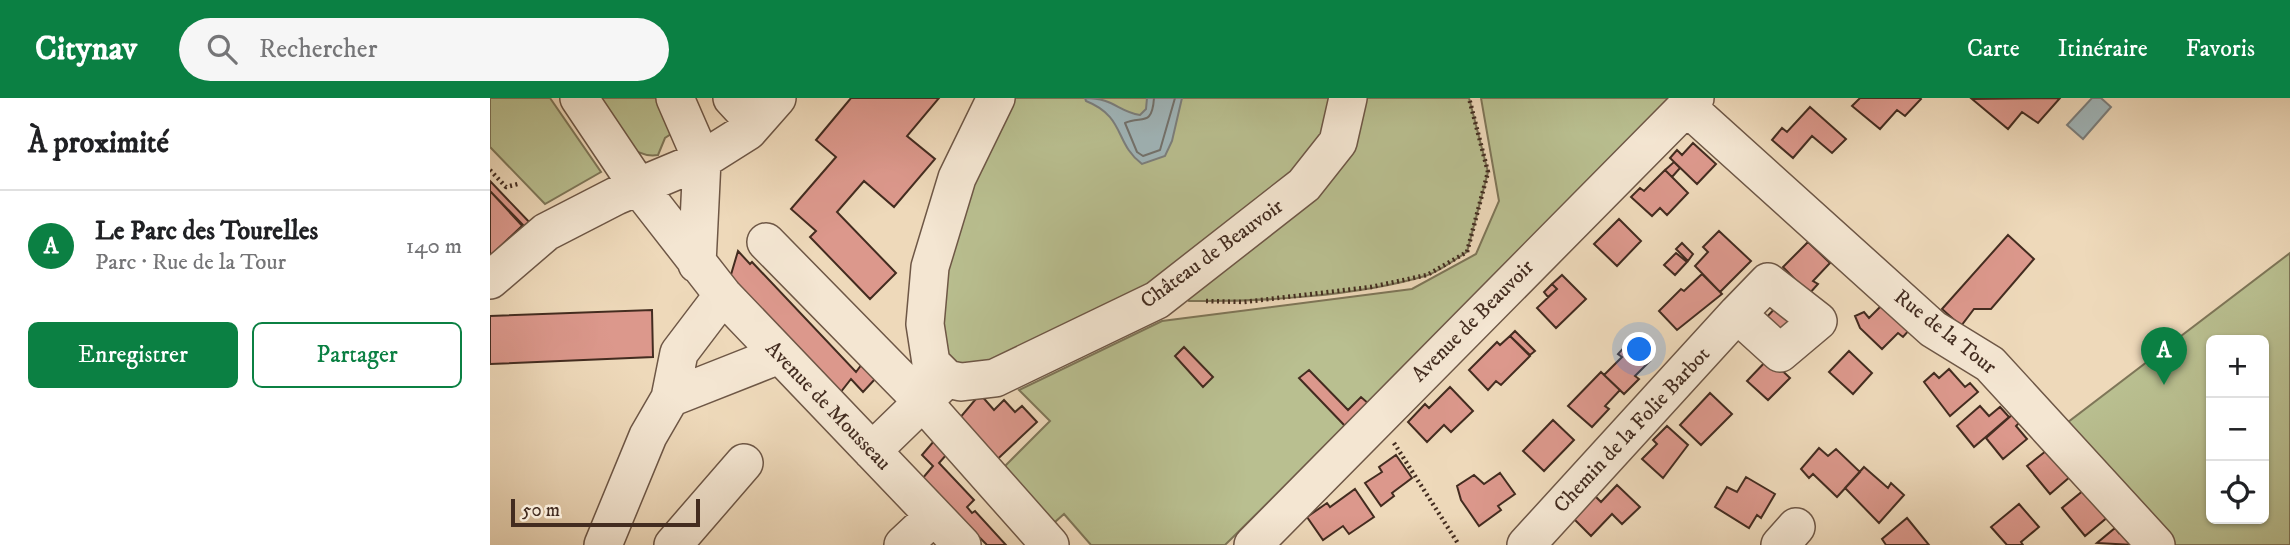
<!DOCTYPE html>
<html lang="fr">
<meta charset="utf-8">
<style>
:root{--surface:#fff;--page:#f6f6f6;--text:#202124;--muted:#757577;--line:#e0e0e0;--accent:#0b8043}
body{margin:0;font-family:"IM FELL DW Pica",serif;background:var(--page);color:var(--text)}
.controls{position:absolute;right:21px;bottom:21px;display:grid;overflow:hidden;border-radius:10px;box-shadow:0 2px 5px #0004}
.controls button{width:63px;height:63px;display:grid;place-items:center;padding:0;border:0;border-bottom:2px solid var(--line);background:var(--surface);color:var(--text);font:35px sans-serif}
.scale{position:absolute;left:21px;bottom:18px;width:189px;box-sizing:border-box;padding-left:7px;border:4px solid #432c20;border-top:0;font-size:19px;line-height:24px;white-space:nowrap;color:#432c20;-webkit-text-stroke:5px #f4e6d2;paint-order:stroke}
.you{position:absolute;left:1150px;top:252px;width:24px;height:24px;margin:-18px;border:5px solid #fff;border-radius:50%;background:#1a73e8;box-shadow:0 0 0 10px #1a73e833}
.badge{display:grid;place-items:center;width:46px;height:46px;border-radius:50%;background:var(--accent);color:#fff;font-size:23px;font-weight:700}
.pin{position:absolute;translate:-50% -58px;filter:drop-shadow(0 2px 4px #0008)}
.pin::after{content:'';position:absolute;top:37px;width:24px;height:21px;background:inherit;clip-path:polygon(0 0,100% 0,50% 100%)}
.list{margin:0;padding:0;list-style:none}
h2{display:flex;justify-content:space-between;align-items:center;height:91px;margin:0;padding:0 28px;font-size:30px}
h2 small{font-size:23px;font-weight:400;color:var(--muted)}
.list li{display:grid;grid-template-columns:46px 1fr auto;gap:21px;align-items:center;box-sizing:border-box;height:112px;padding:0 28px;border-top:2px solid var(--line)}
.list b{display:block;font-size:26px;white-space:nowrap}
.list p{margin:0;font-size:23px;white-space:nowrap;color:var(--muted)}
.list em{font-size:23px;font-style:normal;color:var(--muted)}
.actions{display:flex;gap:14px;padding:21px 28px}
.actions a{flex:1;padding:16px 0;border:2px solid var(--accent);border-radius:10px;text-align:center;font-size:24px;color:var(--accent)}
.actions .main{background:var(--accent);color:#fff}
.icon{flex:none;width:38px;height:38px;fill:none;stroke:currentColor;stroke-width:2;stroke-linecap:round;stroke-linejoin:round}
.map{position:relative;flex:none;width:1800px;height:447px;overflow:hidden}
header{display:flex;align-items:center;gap:42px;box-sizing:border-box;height:98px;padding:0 35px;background:var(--accent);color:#fff}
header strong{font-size:33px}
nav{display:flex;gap:38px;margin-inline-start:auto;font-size:24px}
.search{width:490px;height:63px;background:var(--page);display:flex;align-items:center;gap:18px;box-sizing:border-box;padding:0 24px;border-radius:38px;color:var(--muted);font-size:26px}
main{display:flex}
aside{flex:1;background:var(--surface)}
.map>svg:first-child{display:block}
.green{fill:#b9bf90;stroke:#7e7658;stroke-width:2;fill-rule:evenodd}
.water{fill:#a0b7bc;stroke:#7b7f7e;stroke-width:2}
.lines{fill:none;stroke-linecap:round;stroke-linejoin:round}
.shore{stroke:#72726e;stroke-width:2}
.building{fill:#dc988c;stroke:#432c20;stroke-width:2}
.minor-casing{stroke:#6e5746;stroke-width:40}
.path{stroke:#432c20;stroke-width:4.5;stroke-dasharray:2 3.5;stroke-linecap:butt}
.minor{stroke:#f4e6d2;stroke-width:37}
.labels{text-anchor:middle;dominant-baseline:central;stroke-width:5;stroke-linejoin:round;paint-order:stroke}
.street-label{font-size:21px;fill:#432c20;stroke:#f4e6d2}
</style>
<header>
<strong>Citynav</strong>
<div class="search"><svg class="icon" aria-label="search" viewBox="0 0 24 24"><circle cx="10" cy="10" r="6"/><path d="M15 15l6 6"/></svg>Rechercher</div>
<nav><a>Carte</a><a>Itinéraire</a><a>Favoris</a></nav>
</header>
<main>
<aside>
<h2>À proximité<small></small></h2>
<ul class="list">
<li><span class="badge">A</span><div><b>Le Parc des Tourelles</b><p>Parc · Rue de la Tour</p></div><em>140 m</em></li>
</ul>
<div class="actions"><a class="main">Enregistrer</a><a>Partager</a></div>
</aside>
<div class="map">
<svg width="1800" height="447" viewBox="0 0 1800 447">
<rect width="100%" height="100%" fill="#eed9ba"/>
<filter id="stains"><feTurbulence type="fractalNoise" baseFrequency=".00286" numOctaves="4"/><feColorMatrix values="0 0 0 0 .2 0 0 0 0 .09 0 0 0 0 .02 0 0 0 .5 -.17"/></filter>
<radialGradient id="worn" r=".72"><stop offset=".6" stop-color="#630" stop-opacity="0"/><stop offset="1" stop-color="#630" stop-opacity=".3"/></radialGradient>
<path class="green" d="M0,0H60L111,74L55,106L0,49Z
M96,0H176L181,36L175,40L168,57C136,62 115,22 96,0Z
M506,0H858L848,44L729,156L505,280L441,265L467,80Z
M877,0H979L998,74L977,154C964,162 949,174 935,178C868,198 769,204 699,203L694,197L853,61Z
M991,0H1188L735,447H601L574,416L556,432L506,377L560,323L529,292L672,223L922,191L986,156L1009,103Z
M1800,155V447H1664L1569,331ZM1721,242H1774V421H1721Z"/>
<path class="water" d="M595,0C624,0 627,13 650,17L656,11L657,0H692L682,43L675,58L652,66C624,45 636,19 596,3Z
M1602,0H1611L1621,9L1593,41L1577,27Z"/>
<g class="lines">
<path class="shore" d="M664,0C662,30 651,17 635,25L647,54L653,58L670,52L685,0"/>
</g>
<path class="building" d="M361,0H449L417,38L445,61L404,109L374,83L347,114L406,175L380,201L320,139L326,133L301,111L346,59L326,42Z
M1370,0H1430L1431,1L1415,18L1407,12L1390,31L1362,8Z
M1570,0L1548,25L1532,14L1518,31L1482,1Z
M1320,9L1356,41L1342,55L1322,38L1303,60L1282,42L1292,30L1297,34Z
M1203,45L1226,66L1207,86L1180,60L1187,52L1192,57Z
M1184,64L1190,70L1182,79L1175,72Z
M1175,72L1198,95L1177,117L1170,110L1162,118L1141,99L1150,90L1154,93Z
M0,83L43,128L37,133L0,93Z
M0,93L33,127L0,158Z
M1129,121L1151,143L1127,168L1104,146Z
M1229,133L1261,163L1230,194L1205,168L1218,154L1213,149Z
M1518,137L1544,161L1501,211H1484L1471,228L1452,211Z
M1318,144L1340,165L1323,183L1328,186L1319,196L1293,169Z
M1192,145L1203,156L1198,163L1186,151Z
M248,153L260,166L262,164L366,274L372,266L386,280L373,294L361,281L350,295L240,180Z
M1186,155L1197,164L1185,177L1174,167Z
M1212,176L1232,196L1187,232L1169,213L1191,191L1194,193Z
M1072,177L1096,201L1066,230L1047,210L1067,191L1062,186Z
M1062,186L1067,191L1058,199L1054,194Z
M1395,204L1421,230L1413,239L1408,235L1392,251L1370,230L1365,218L1374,214L1379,220Z
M1290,205L1307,222L1292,239L1274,222Z
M162,212L163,259L0,266V218Z
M1025,233L1045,253L1040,257L1020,238Z
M1020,238L1040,258L1011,287L1006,283L998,292L979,272L1007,244L1010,247Z
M1139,244L1160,263L1145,278L1149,281L1134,296L1114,277L1132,259L1128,256Z
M694,249L723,279L713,289L685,258Z
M1359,253L1382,275L1363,296L1339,274Z
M1279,260L1300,280L1278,302L1257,283Z
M1459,271L1475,289L1480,285L1488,294L1460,318L1434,284L1444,275L1449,280Z
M819,272L858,312L871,299L879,306L856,329L809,280Z
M1111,274L1130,292L1115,308L1119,311L1102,329L1078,308Z
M960,289L983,313L961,334L954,327L937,344L918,324L935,306L939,310Z
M1220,295L1242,316L1211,347L1190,327Z
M490,296L504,312L514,302L525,314L532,308L547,324L499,369L463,328Z
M1490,308L1499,318L1510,309L1519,319L1484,349L1467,328Z
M1523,316L1530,324L1526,328L1537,341L1513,361L1496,340Z
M1063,322L1084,342L1054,373L1033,353Z
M1177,328L1198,347L1173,380L1152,361L1167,346L1163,342Z
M444,343L457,356L449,365L484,402L477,409L482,415L485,413L516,447H497L432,381L443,368L432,357Z
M1561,349L1588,372L1560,396L1537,368Z
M1329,350L1338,358L1346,351L1370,374L1347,399L1323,376L1319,380L1311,371Z
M906,357L922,380L902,395L904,398L891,408L875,385L892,374L889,369Z
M1374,369L1398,390L1401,385L1414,397L1389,425L1355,390Z
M1010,375L1025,396L1008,408L1011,412L989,428L971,402L967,388L984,377L994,386Z
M1256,379L1285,396L1271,420L1267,417L1259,430L1225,409L1237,389L1247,394Z
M1127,387L1150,409L1132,426L1122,416L1101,438L1083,420L1105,398L1111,404Z
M1600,387L1619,418L1595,438L1572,410Z
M865,391L884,419L859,436L853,428L833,442L817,419L837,405L840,409Z
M1529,406L1549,429L1531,444L1533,447H1517L1501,429Z
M1417,420L1439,447H1396L1392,441Z
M1636,429L1644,447L1607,445L1625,430L1629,435Z"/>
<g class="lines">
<g class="minor-casing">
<path id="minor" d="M89,0L148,88L233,197L472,447
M185,0L212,62L207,166
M242,0L265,25
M506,0L467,80L440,169L435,226L441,265L457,281L471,284L505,280L667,202L814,87L848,44L858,0
M1197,9L1443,231L1500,266L1666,447
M276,144L433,304L560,447
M0,182L56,134L126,98L212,62L258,33L287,0
M180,300L289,257
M382,353L451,286
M113,447L158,338L180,300L189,255L233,197
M183,447L254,365
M413,447L444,418
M763,447L1205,0
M1036,447L1247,216L1278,184L1328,223L1290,255L1247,216
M1290,447L1306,429"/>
</g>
<path class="path" d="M0,72L16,89L28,86
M716,203L754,204L881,189L937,177L977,154L998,74L979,0
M904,345L969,447"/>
<use href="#minor" class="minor"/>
</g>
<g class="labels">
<g class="street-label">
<text transform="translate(722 156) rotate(-36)">Château de Beauvoir</text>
<text transform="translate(983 223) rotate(-45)">Avenue de Beauvoir</text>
<text transform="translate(1455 234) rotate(38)">Rue de la Tour</text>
<text transform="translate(338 308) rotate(46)">Avenue de Mousseau</text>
<text transform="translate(1142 332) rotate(-47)">Chemin de la Folie Barbot</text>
</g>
</g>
<rect width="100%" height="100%" filter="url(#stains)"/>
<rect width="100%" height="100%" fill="url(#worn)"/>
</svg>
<div class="controls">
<button>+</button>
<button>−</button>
<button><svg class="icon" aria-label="locate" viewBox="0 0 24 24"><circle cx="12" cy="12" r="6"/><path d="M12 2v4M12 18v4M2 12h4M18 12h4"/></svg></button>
</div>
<div class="scale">50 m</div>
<div class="you"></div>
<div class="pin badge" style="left:1674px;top:287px">A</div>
</div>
</main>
